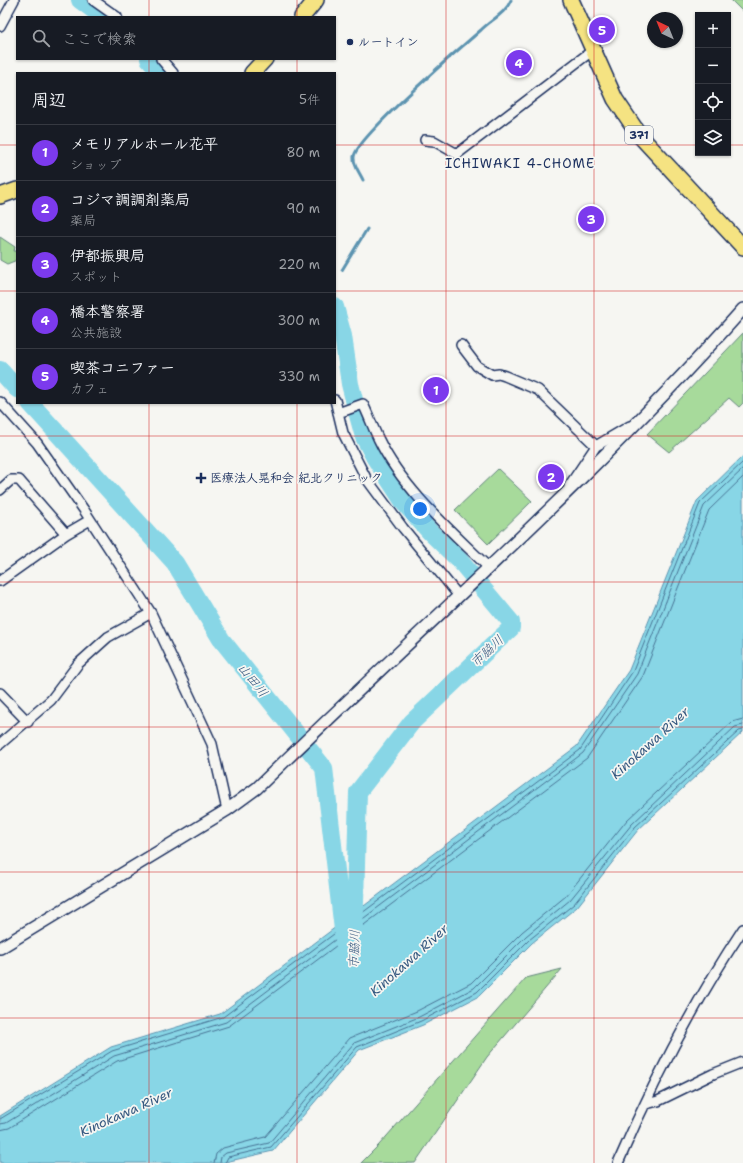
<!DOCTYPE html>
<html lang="ja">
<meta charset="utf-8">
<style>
:root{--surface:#171b24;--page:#20242c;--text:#f1f3f6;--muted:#9ea1a6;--line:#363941;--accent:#7c3aed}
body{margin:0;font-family:"Shantell Sans","Klee One",sans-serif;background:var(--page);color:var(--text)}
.controls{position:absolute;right:12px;top:12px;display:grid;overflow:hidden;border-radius:0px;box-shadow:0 1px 3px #0004}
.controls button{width:36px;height:36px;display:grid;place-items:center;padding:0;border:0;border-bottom:1px solid var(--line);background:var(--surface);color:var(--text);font:20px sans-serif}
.compass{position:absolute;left:647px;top:12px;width:36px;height:36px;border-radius:50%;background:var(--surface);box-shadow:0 1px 3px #0004;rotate:317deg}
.you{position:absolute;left:420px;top:509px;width:14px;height:14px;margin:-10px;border:3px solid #fff;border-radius:50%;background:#1a73e8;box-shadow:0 0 0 6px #1a73e833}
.badge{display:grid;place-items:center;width:26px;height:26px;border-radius:50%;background:var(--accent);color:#fff;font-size:13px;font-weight:700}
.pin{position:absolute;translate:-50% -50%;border:2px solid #fff;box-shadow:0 1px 4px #0006}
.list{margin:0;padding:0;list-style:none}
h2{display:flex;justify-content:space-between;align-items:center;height:52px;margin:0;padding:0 16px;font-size:17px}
h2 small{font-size:13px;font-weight:400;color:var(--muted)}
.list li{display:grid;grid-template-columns:26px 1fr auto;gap:12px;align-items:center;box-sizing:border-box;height:56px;padding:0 16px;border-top:1px solid var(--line)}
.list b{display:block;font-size:15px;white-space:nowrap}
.list p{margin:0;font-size:13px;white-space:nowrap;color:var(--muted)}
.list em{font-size:13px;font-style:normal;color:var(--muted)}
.icon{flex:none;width:22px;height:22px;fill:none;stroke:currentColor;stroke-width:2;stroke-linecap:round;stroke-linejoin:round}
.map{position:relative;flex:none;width:743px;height:1163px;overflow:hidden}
.search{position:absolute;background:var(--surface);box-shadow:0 1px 3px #0004;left:16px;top:16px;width:320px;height:44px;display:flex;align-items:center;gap:10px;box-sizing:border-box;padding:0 14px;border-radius:0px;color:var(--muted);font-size:15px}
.panel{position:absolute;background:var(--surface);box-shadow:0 1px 3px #0004;left:16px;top:72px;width:320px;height:332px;border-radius:0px}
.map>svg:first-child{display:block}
.green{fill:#a7da9b;stroke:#61847c}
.water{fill:#88d6e6;stroke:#5c93b0}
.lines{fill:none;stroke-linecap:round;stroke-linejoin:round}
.shore{stroke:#477294;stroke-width:1}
.stream{stroke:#5c93b0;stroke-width:3}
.river{stroke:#88d6e6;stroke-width:18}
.minor-casing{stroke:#1b2f5e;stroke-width:12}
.tertiary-casing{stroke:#1b2f5e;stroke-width:14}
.trunk-casing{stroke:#1b2f5e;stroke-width:18}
.minor{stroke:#f6f6f2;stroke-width:9}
.tertiary{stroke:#f6f6f2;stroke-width:11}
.trunk{stroke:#f5e382;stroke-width:15}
.grid{fill:none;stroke:#d62828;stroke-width:1;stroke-opacity:0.55}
.poi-dot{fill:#1b2f5e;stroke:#f6f6f2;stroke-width:1.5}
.labels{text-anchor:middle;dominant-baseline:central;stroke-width:3.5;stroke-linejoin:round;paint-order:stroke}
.shield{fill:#f6f6f2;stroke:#5d6b8a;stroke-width:1}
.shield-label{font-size:11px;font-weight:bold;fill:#1b2f5e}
.poi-label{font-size:12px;font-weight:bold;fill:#1b2f5e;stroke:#f6f6f2;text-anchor:start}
.neighbourhood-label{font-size:13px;letter-spacing:1px;fill:#1b2f5e;stroke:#f6f6f2}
.water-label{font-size:13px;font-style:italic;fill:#365980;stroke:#f6f6f2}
</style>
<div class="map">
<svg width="743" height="1163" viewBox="0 0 743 1163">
<rect width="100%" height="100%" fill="#f6f6f2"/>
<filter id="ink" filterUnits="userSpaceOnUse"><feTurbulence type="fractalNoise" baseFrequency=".025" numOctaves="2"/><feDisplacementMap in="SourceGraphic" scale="8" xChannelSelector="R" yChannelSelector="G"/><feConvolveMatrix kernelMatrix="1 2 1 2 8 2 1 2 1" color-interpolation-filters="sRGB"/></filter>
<g filter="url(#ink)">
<path class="green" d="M731,0H743V12Z
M0,237L15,247L14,251H17V260L7,264L0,260Z
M743,333V403L739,407L729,398L669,452L647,434Z
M498,469L532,501L488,544L455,510Z
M562,969L487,1057L415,1163H361L379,1145L526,978Z"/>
<path class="water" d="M743,456V732L638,830L577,907L532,943L479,996L423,1025L359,1050L273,1151L221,1163H0V1116L111,1047L220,1014L577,746L629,670L697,501Z"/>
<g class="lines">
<path class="shore" d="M0,1119L112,1051L223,1017L580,750L633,671L700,503L743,462
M0,1124L6,1123L114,1056L226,1022L583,753L637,674L704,506L743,469
M0,1130L9,1128L117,1061L229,1026L587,758L643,676L709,510L743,477
M214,1163L216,1154L223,1148L265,1137L350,1038L417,1011L471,983L522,932L566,896L627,820L732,722L743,719
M220,1163L221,1157L226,1153L269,1143L354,1043L419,1017L474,988L526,936L570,900L632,824L735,727L743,725
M225,1163L228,1157L271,1147L357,1047L421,1021L477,992L529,940L574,904L635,827L739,731L743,730"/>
<path class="stream" d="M363,180C360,173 353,165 354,157C355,139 461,47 481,30C491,20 506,13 511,0
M342,270L367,229"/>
<path class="river" d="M80,0L103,17
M149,59L162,73
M335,307L343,336L350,384L359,419L364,437L375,458L405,504L430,532L460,561L511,622V628L412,722L358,792L354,938
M0,370L17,389
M30,403L175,563L221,639L324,768L345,947"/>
<g class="minor-casing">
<path id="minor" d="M93,0L117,17
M0,26L14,0
M161,59L173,73
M425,140L434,141L457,154L593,50
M461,345L477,366L492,375L499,374L505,376L538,390L596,446
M335,400L343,433L366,478L403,528L458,595
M0,402L37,443L84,510L151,613L212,744L227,810
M338,413L363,404C369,416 373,428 379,440C402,488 450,530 488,567
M569,486L596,446L630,426
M0,490L11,480H19L66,534
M0,581L66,534L90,520
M0,693L28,722
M0,744L51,700L78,664L108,637L151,613
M646,1104L658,1101L713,1074L743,1062
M618,1163C653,1082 694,1003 743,929"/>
</g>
<g class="tertiary-casing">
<path id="tertiary" d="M0,948L227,810L257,788C420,629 592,479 743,309"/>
</g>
<g class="trunk-casing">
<path id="trunk" d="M571,0L615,99L640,136L743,247
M302,17L316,0
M252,73L265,59
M0,196L17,190"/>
</g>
<use href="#minor" class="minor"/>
<use href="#tertiary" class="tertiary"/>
<use href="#trunk" class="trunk"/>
</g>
</g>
<path class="grid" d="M149,0V17M297,0V17M446,0V1163M594,0V1163M149,59V73M297,59V73M0,145H17M335,145H698M728,145H743M0,291H17M335,291H743M149,403V1163M297,403V1163M0,436H743M0,582H743M0,727H743M0,872H743M0,1018H743"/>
<g class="poi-dot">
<circle cx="350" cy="42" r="4"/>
<path d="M199 472h4v4h4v4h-4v4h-4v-4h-4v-4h4z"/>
</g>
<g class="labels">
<rect class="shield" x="625" y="126" width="28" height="18" rx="3"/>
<g class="shield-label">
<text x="639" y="135">371</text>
</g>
<g class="poi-label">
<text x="358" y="42">ルートイン</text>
<text x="210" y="478">医療法人晃和会 紀北クリニック</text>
</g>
<g class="neighbourhood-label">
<text x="520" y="163">ICHIWAKI 4-CHOME</text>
</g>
<g class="water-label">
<text transform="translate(487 651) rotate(-43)">市脇川</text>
<text transform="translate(253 680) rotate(51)">山田川</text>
<text transform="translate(650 743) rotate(-42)">Kinokawa River</text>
<text transform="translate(354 949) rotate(-88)">市脇川</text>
<text transform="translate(409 960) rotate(-42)">Kinokawa River</text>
<text transform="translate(126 1112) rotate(-24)">Kinokawa River</text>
</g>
</g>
</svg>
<div class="controls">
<button>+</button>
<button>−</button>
<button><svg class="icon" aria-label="locate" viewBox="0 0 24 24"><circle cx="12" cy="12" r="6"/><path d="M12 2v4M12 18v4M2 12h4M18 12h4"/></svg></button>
<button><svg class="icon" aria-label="layers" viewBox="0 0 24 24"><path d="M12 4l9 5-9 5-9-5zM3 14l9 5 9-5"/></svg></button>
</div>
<svg class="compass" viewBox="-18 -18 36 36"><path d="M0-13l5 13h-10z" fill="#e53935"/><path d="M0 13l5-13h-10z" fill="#9ea1a6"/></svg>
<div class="you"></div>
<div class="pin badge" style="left:436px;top:390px">1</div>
<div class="pin badge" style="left:551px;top:477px">2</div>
<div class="pin badge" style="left:591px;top:219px">3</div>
<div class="pin badge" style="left:519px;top:63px">4</div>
<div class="pin badge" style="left:602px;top:30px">5</div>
<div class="search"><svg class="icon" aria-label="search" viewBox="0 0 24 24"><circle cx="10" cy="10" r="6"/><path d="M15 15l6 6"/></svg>ここで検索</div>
<section class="panel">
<h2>周辺<small>5件</small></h2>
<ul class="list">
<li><span class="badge">1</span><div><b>メモリアルホール花平</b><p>ショップ</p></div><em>80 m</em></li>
<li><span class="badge">2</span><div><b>コジマ調調剤薬局</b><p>薬局</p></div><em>90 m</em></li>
<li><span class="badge">3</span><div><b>伊都振興局</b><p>スポット</p></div><em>220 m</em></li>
<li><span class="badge">4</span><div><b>橋本警察署</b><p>公共施設</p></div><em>300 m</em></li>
<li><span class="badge">5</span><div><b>喫茶コニファー</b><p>カフェ</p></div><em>330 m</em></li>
</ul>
</section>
</div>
